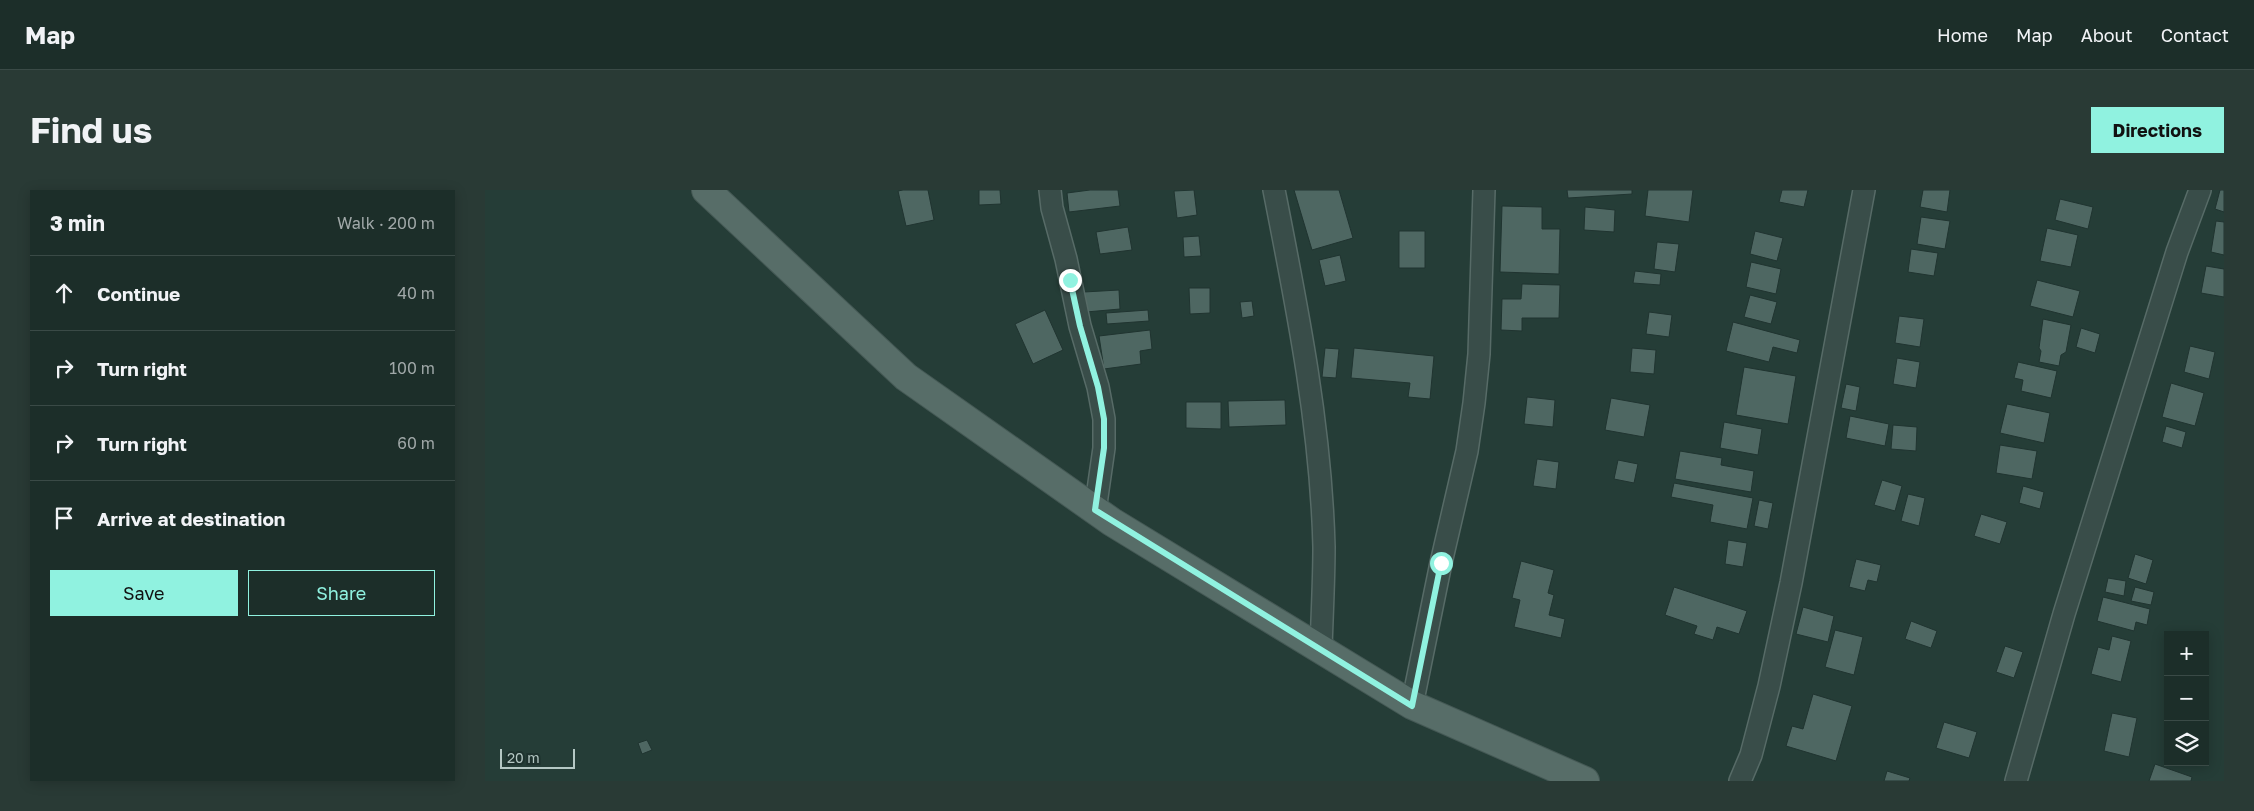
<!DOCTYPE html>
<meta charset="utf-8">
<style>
:root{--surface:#1c2e29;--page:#293a35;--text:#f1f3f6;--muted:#a0a8a8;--line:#3a4a46;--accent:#90f2e0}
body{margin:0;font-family:"Golos Text",sans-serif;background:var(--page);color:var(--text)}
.controls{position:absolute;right:15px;bottom:15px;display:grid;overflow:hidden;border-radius:0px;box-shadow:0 2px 12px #0003}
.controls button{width:45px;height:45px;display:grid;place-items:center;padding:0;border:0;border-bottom:1px solid var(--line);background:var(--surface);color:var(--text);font:25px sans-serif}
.scale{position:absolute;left:15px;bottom:12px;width:75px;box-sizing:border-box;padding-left:5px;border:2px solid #b5c8c4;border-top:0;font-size:14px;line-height:18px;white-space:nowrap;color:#b5c8c4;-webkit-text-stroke:4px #1e322e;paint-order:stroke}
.stop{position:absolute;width:15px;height:15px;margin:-11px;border:4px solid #90f2e0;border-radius:50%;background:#fff}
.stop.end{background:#90f2e0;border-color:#fff;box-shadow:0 1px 5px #0008}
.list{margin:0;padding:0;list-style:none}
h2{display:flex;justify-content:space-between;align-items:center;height:65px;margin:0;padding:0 20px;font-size:21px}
h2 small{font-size:16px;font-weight:400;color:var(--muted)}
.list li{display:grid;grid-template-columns:32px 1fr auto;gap:15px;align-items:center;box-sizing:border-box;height:75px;padding:0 20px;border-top:1px solid var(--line)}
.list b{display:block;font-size:19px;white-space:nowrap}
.list em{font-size:16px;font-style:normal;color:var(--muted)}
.actions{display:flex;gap:10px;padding:15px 20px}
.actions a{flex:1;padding:11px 0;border:1px solid var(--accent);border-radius:0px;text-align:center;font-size:18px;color:var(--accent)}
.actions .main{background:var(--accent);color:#111}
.icon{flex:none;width:28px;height:28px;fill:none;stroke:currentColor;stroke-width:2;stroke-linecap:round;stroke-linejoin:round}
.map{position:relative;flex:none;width:1739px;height:591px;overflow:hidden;border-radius:0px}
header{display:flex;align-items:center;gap:30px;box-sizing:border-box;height:70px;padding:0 25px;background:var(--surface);border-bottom:1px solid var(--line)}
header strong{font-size:24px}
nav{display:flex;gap:28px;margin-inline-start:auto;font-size:18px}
.intro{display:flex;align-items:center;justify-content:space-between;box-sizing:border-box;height:120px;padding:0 30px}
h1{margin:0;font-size:35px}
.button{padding:12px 22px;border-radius:0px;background:var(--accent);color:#111;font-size:18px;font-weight:700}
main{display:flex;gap:30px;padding:0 30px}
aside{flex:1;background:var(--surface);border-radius:0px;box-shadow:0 2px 12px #0003}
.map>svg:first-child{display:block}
.building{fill:#4e6762;stroke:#203430}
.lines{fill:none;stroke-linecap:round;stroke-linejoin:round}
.street-casing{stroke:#576b67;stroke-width:24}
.primary-casing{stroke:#455955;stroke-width:30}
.street{stroke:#394d49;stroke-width:21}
.primary{stroke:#576d68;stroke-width:28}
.route{stroke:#90f2e0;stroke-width:6}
</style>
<header>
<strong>Map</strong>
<nav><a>Home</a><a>Map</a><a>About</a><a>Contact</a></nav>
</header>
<div class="intro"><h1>Find us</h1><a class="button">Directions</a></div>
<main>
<aside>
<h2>3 min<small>Walk · 200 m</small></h2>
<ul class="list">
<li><svg class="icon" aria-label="ahead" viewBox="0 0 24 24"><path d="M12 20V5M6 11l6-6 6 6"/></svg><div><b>Continue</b></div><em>40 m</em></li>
<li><svg class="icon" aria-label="right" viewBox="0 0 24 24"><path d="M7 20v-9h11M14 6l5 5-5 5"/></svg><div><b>Turn right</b></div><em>100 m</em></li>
<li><svg class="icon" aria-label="right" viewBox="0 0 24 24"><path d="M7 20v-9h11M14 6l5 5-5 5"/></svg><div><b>Turn right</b></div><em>60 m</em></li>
<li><svg class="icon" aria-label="arrive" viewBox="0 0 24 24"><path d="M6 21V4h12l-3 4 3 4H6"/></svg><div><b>Arrive at destination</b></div></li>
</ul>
<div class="actions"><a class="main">Save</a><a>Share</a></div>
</aside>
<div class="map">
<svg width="1739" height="591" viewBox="0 0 1739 591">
<rect width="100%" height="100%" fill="#253d37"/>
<path class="building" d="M418,0H443L449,30L421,36L413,1Z
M494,0H515L516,14L494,15Z
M605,0H633L635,16L584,22L582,3Z
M709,0L712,25L692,28L689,1Z
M809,0H854L868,48L827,60Z
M1082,0H1147V4L1083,8Z
M1163,0H1208L1204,32L1160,26Z
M1297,0H1323L1319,17L1294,12Z
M1438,0H1465L1462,22L1435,17Z
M1735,0H1739V22L1730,19Z
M1575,9L1608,17L1603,39L1570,30Z
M1017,16L1057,17V39H1075L1074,84L1015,82Z
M1100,17L1130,20L1129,42L1099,40Z
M1436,27L1465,31L1460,59L1432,54Z
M1731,31L1739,32V65L1726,62Z
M643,37L647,60L615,64L611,42Z
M1562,38L1593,45L1586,77L1555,71Z
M914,41H940V78H914Z
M1270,41L1298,48L1292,71L1265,64Z
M714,46L716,66L699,67L698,47Z
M1172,52L1194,54L1190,82L1169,79Z
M1426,59L1453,63L1449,86L1423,82Z
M855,65L861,91L840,96L834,70Z
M1266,72L1296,79L1291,104L1261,97Z
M1721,76L1739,79V107L1716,103Z
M1150,81L1176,84L1175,95L1148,93Z
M1552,90L1595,101L1588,127L1545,116Z
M1037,94L1075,95L1074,128H1037V141L1016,140L1017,109H1036Z
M704,98H725V123L705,124Z
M634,100L635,119L601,122L599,102Z
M1265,105L1292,112L1286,134L1259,127Z
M767,111L769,126L757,128L755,112Z
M560,120L578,160L548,174L530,134Z
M663,120L664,131L622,134L621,123Z
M1164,122L1187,125L1184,147L1161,144Z
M1414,126L1439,129L1435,157L1410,153Z
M1558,129L1586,135L1581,162L1576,165L1574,176L1554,172L1556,161L1554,158Z
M1248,132L1315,150L1312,163L1288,157L1284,172L1241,161Z
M1596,138L1615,144L1610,163L1591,157Z
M665,140L667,159L655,161L656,174L619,179L614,146Z
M1705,156L1730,162L1724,189L1699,182Z
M840,158L854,159L851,188L837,187Z
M869,158L949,166L945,209L923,207L925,193L866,188Z
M1147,158L1171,160L1169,184L1145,182Z
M1412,168L1435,172L1431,198L1408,194Z
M1533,172L1572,181L1566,208L1536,201L1538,190L1529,188Z
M1259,177L1311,186L1303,234L1251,225Z
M1686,193L1719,203L1710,236L1677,227Z
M1361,194L1375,197L1371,221L1356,218Z
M1042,207L1070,210L1068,237L1039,234Z
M1126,208L1165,215L1159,247L1120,240Z
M800,210L801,235L744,237L743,211Z
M701,212H736V239L701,238Z
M1522,214L1565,223L1559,253L1515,243Z
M1365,226L1404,234L1400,256L1361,248Z
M1239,232L1277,239L1273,265L1235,258Z
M1408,235L1432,237L1431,261L1406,259Z
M1681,236L1701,242L1697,258L1677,252Z
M1515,255L1552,261L1547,289L1511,283Z
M1195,261L1237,268L1236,275L1269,281L1266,302L1190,289Z
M1052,269L1074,272L1071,299L1048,296Z
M1133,270L1153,274L1149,293L1129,289Z
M1397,290L1417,296L1410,321L1389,315Z
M1189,293L1268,308L1262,339L1225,332L1228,315L1186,307Z
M1538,296L1559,302L1555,319L1534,313Z
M1423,304L1440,308L1434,336L1416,331Z
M1274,310L1288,313L1283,339L1269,336Z
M1496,324L1522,332L1515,354L1489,346Z
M1243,350L1262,353L1258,377L1240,374Z
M1650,364L1668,370L1661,394L1643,388Z
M1371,369L1396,375L1392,392L1383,390L1380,401L1364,397Z
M1036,371L1069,380L1063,403L1069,405L1064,425L1080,429L1076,448L1029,437L1035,410L1027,408Z
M1623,388L1641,391L1639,406L1620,402Z
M1189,397L1262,421L1254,444L1232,437L1228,450L1209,444L1212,436L1180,425Z
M1650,397L1669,402L1666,415L1646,411Z
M1618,407L1665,419L1662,435L1651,432L1649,441L1612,431Z
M1318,417L1349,426L1343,452L1311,444Z
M1426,431L1452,441L1446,458L1420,449Z
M1350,440L1378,447L1369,485L1340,477Z
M1627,446L1646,451L1636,492L1606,484L1613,457L1624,460Z
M1520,456L1538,462L1529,488L1511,482Z
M1328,504L1367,516L1351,571L1301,556L1307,536L1318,539Z
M1627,523L1652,528L1644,567L1619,561Z
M1459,532L1492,542L1484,568L1451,558Z
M162,550L167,560L157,564L153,553Z
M1670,574L1707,587L1706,591H1664Z
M1402,581L1425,588L1424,591H1399Z"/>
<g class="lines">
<g class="street-casing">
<path id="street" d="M565,0L567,18L581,69L595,136L613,197L619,229V258L610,321
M789,0C812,117 836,236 839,357C839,391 837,425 836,459
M927,515L956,373L982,261L989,213L994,164L999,0
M1255,591L1266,565L1284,496L1306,393L1379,0
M1531,591L1579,424L1692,62L1715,0"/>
</g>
<g class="primary-casing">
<path id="primary" d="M221,0L421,187L627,332L927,515L1100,591"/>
</g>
<use href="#street" class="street"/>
<use href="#primary" class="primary"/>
</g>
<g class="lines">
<path class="route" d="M585,90L595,136L613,197L619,229V258L610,320L927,516L956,373"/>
</g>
</svg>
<div class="controls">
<button>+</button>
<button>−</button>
<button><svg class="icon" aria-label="layers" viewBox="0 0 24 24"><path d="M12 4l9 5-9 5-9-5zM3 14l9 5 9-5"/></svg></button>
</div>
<div class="scale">20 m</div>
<div class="stop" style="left:956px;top:373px"></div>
<div class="stop end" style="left:585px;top:90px"></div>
</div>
</main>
